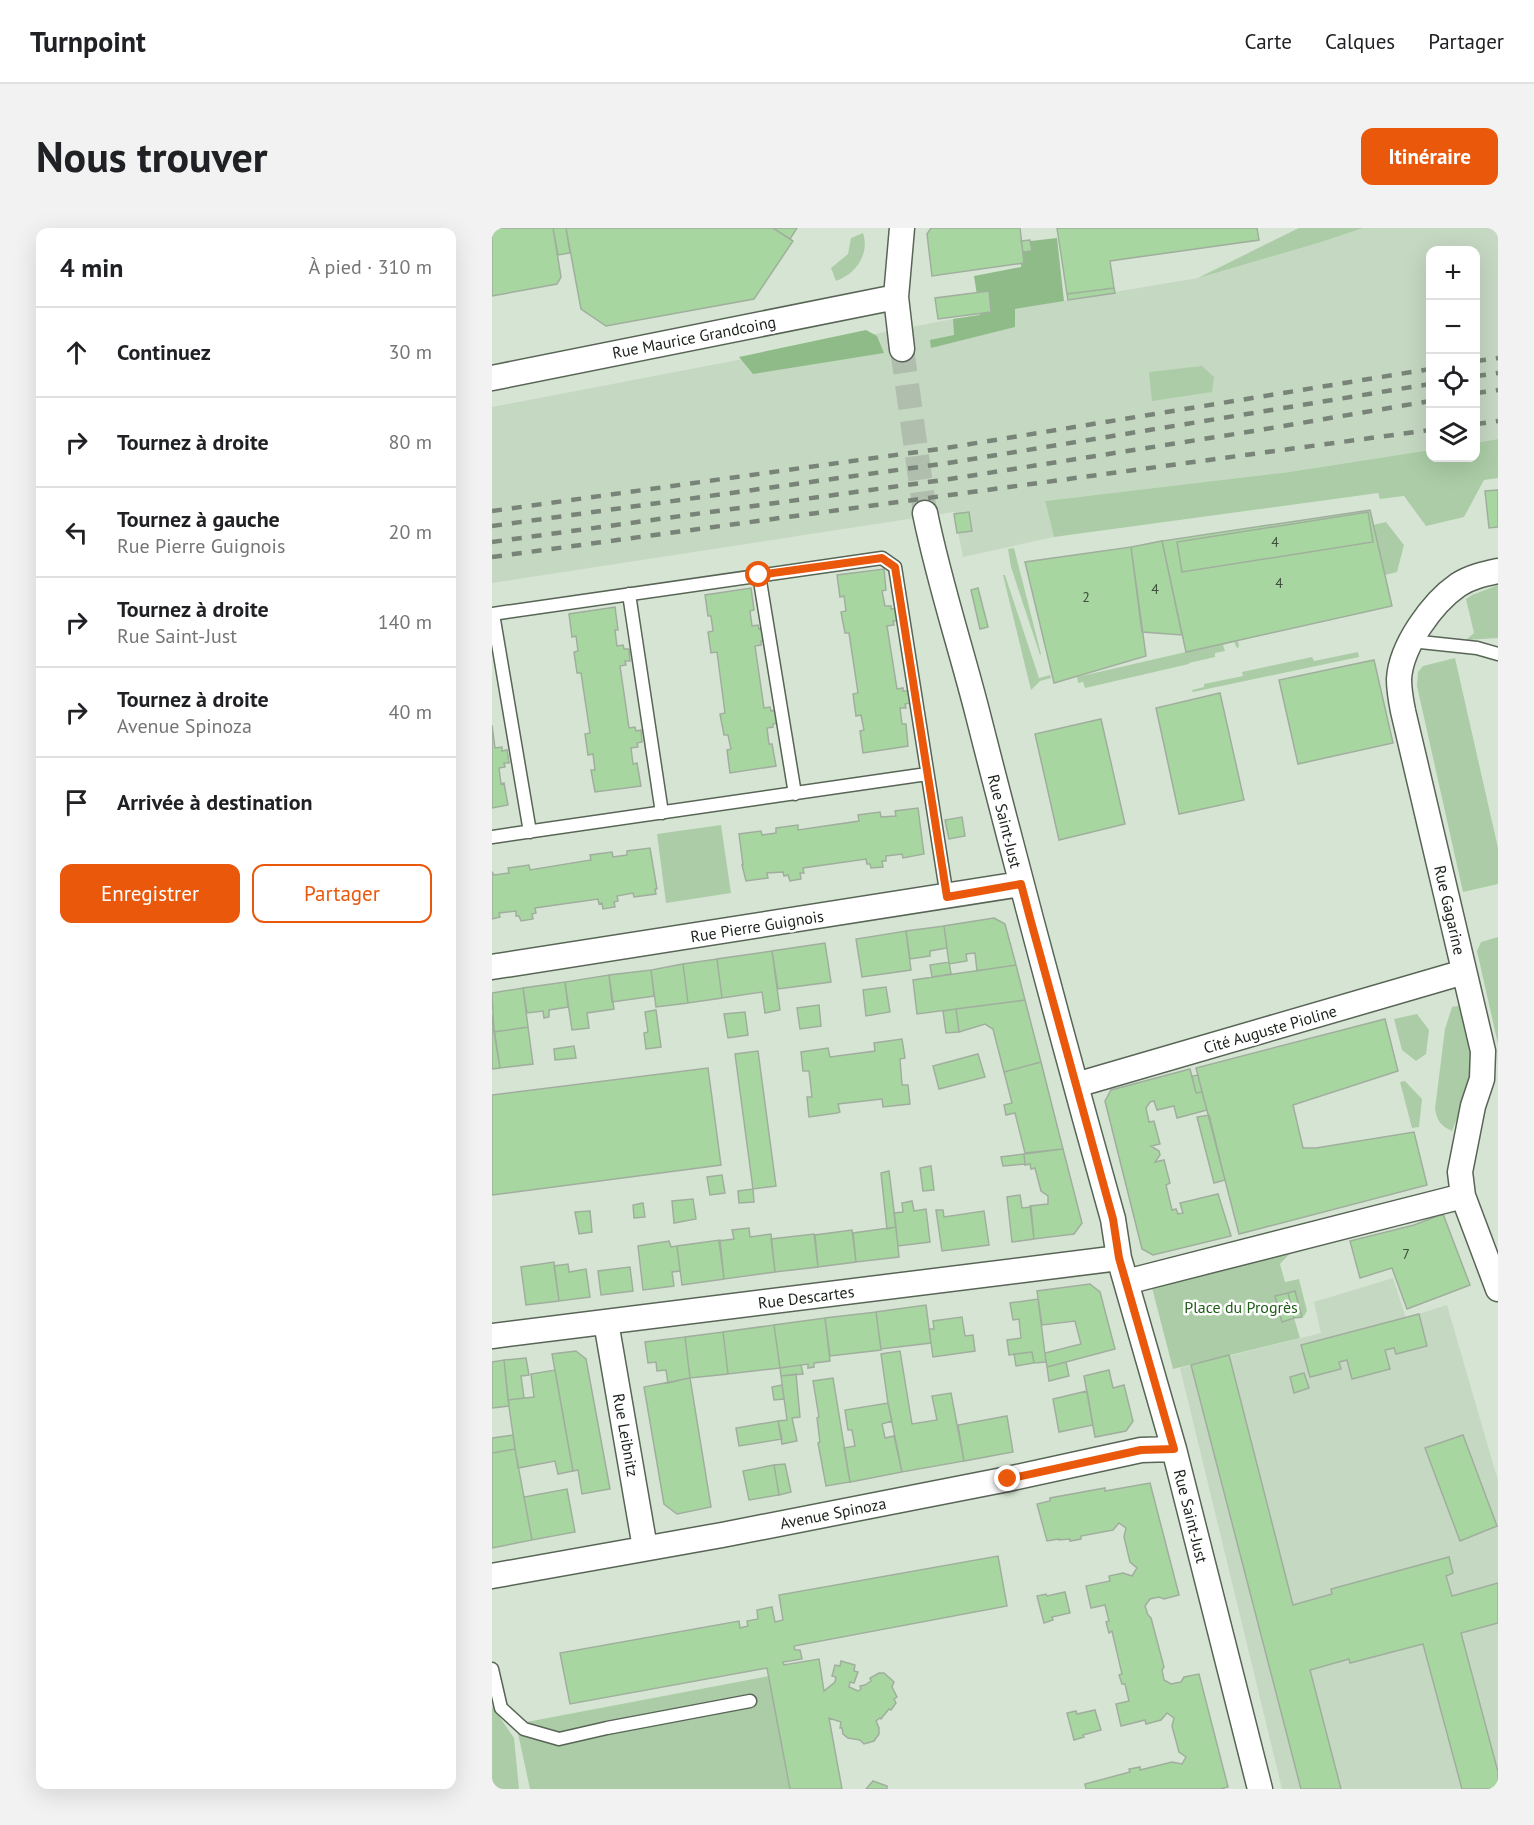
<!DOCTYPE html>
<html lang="fr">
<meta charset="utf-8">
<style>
:root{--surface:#fff;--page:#f2f2f2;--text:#202124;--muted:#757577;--line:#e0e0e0;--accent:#ea580c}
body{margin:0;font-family:"PT Sans",sans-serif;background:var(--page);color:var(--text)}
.controls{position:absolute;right:18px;top:18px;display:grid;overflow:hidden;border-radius:12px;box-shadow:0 6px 24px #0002}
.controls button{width:54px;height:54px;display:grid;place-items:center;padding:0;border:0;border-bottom:2px solid var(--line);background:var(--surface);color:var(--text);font:30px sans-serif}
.stop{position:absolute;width:18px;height:18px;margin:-14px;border:4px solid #ea580c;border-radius:50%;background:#fff}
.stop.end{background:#ea580c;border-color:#fff;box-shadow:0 2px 6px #0008}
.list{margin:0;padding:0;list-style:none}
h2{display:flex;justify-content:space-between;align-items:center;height:78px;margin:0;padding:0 24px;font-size:26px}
h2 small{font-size:20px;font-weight:400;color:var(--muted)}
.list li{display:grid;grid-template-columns:39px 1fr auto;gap:18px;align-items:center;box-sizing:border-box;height:90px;padding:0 24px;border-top:2px solid var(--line)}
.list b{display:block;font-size:22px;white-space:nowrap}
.list p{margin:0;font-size:20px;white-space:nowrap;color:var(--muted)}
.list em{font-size:20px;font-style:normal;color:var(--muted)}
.actions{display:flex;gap:12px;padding:18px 24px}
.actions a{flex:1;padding:14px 0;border:2px solid var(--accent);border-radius:12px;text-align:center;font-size:21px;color:var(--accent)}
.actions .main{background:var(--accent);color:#fff}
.icon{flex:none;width:33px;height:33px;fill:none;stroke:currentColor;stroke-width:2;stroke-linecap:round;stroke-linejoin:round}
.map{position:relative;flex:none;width:1006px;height:1561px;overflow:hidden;border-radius:12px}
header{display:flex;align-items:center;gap:36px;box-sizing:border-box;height:84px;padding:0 30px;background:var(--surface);border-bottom:2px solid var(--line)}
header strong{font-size:28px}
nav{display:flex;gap:33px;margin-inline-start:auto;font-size:21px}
.intro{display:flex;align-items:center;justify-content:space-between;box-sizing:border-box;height:144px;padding:0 36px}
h1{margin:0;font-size:42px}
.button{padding:15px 27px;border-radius:12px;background:var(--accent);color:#fff;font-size:21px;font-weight:700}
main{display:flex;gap:36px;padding:0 36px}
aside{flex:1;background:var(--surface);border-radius:12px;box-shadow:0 6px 24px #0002}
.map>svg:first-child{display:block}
.built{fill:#c5d8c2}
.green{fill:#abcca6}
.forest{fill:#8ebb87}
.building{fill:#a8d6a0;stroke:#a0ae9e;stroke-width:1.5}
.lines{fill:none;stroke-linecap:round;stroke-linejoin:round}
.street-tunnel{stroke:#b0beae;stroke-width:24;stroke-dasharray:24 12;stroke-linecap:butt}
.lane-casing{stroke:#586556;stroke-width:15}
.street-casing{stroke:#586556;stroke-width:27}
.lane{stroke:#fff;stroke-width:12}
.street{stroke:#fff;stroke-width:24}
.rail{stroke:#798478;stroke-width:4.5;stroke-dasharray:10 10;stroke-linecap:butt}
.route{stroke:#ea580c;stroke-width:8}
.labels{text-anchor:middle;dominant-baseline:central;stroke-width:5;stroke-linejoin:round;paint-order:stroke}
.number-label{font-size:14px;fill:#3e4e3c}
.street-label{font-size:16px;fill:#1a201a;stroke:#fff}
.park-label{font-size:16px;fill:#205c18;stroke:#fff}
</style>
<header>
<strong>Turnpoint</strong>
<nav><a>Carte</a><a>Calques</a><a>Partager</a></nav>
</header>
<div class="intro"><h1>Nous trouver</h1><a class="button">Itinéraire</a></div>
<main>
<aside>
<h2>4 min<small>À pied · 310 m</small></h2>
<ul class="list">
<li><svg class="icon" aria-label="ahead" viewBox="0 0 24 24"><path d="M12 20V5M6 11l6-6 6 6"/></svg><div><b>Continuez</b></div><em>30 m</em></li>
<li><svg class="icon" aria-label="right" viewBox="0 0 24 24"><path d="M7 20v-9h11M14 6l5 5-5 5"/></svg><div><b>Tournez à droite</b></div><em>80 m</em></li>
<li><svg class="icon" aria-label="left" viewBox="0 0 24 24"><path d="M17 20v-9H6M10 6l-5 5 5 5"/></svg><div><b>Tournez à gauche</b><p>Rue Pierre Guignois</p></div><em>20 m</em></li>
<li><svg class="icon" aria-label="right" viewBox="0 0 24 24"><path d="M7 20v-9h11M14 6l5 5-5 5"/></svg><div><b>Tournez à droite</b><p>Rue Saint-Just</p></div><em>140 m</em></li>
<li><svg class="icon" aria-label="right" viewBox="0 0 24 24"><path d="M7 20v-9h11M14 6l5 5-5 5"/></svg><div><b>Tournez à droite</b><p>Avenue Spinoza</p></div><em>40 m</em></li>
<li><svg class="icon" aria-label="arrive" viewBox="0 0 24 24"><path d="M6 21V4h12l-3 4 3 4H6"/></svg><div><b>Arrivée à destination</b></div></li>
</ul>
<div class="actions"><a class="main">Enregistrer</a><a>Partager</a></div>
</aside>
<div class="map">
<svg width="1006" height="1561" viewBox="0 0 1006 1561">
<rect width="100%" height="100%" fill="#d6e5d3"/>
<path class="built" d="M807,0H1006V211L984,215V22H938V222L797,244L553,273L562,309L471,329L462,284L0,355V179L461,91L706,50Z
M901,1050L914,1090L955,1077L1006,1253V1561H790L688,1140L829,1105L822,1074Z"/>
<path class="green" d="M807,0H871L829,14L706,50Z
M371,5C378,26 364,46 344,53L339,40L356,26L359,10Z
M710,138L722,149L720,164L660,173L657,144Z
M1006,211V250L992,252L972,289L934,298L912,268L888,271L886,265L562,309L553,273L797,244L938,222V230H984V215Z
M894,294L912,317L905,344L893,347L881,297Z
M522,320L549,426L548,427L519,339L516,321Z
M511,347H513L547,450L558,447L559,450L548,453L539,462Z
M1006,357V410L974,412L982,405L974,371L980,367Z
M746,412L747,419L745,420L742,414L731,417L733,423L723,425V429L697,435V436L593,460L591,454L586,455L585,449Z
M866,424L867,429L701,464L700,462L712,459V456L751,448L750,444L820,429L822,433Z
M963,430L1006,620V656L971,664L925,458L926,444L931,438Z
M229,597L239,665L174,675L165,606Z
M1006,709V816L985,723L989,714Z
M971,777L982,826V848L960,903C949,898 945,893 943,881L953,801L960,779Z
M925,786L937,802L934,826L924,833L910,822L902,791Z
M913,853L930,871L927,899L920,900L908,854Z
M801,1022L788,1036L793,1054L807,1051L815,1083L812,1088L802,1090L808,1110L681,1141L659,1056Z
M277,1448L298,1561H38L24,1496Z
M0,1478L22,1510L27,1561H0Z"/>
<path class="forest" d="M565,10L572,73L523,81V99L439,120L438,112L462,107L461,91L488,87L482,48L529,39L530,14Z
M374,102L385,108L392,125L261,146L247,129Z"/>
<path class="building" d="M0,0H61L69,49L65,56L0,68Z
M61,0H74L78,25L66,27Z
M74,0H281L301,13L262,71L114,98L89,81Z
M281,0H305L298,11Z
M439,0H528L532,35L440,48L435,6Z
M565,0H765L767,12L618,33L622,60L575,66Z
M538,12L540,23L531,24L529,13Z
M622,60L623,65L576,72L575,66Z
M497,63L499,84L446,91L443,70Z
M1006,262V299L997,300L993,263Z
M878,282L900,378L694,424L670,313Z
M477,284L480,303L465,305L462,286Z
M876,284L881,314L690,344L685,314Z
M670,313L690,407L650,404L639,319Z
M639,319L654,428L562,455L533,334Z
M392,341L394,362L390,363L393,378H399V381L405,380L407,393H401L402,397L395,398L405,461L411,460V463H417L419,475L413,476L414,480H408L410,496H414L416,518L371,525L368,503L372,502L369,487L364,488L361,466L366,465L357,405H353L349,384L354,383L352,368L348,369L345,347Z
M259,360L262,382L258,383L260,398L266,397L267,401L272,400L274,412L269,413V417L263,418L272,480L278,479L279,483L284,482L286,495L281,496V499L275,500L277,516H280L284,538L238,545L235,522L239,521L236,507H232L228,486L233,485L225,424L219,425L216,404L221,403L219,388H216L213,367Z
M486,360L496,399L488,401L479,362Z
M123,379L126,402H123L125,418L131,417L132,421H137L138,433H133L134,437L128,438L137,500L143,499L144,503L149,502L150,514L145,515L146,519L139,520L141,536L145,535L149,558L103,564L99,542H103L101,526L96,527L93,506L98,505L89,445H85L82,424L86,423L84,408L80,409L77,386Z
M882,432L901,515L806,536L787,452Z
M728,465L752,572L687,586L664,480Z
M609,491L633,596L567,612L543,506Z
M0,497L3,520L10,519V523L15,522L17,535H12L13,539L7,540L9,556L12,555L16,577L0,580Z
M426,580L432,626L411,630L410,626L394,628V633H390L391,639L379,640L378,636H375L374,631L311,640L312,645H308L309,651L298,653L296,647L292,648L291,644L275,645L276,650L254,653L250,637H251L247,606L269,603L270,607L284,605V600L306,597V602L367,593L366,587L388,584L389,589L404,588L403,583Z
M470,589L473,608L457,611L453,592Z
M158,620L165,661H163L164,666L142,669L141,665L125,668L126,673L122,674L123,679L111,681L110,675L107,676L106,671L43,680L44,685L40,686L41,691L29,693L27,688H24V683L7,685L8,689L0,691V644L2,647L17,645L16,640L37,637L38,642L99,632L98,627L120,624L121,629L135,627V623Z
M502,690L513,696L524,737L485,743L483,725L474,726L475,733L457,736L452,698Z
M452,698L455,720L438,723V728L418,731L414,703Z
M414,703L419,742L370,749L364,711Z
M333,715L339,754L286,761L280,723Z
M280,723L288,782L273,785L270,764L230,770L225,731Z
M225,731L230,770L196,775L191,736Z
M457,734L459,746L440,749L438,737Z
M191,736L196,775L164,779L159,742Z
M524,737L533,772L425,786L421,752Z
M159,742L162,768L120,774L117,747Z
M117,747L122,781L95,785L97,800L80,802L73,754Z
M73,754L76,779L57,782V789L52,790L51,783L35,785L31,760Z
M394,759L398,784L374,788L371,762Z
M31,760L36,799L2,804L0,765Z
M533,772L549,834L512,844L501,801L493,796L467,804L464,781Z
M327,777L329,798L308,801L305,780Z
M464,781L467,804L454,805L451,783Z
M164,782L169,819L154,821L152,805L156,804L153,784Z
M253,784L256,807L236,810L232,786Z
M0,787L8,840L0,841Z
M893,791L906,843L801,877L811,920H824L922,904L935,957L747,1006L704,840Z
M36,799L41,836L8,840L2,804Z
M410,811L413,830L408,831L410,857H416L418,876L391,879L390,871L346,876L348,884L345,885L317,889L315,869H320L317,843H311L309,824L336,820L338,829L383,823L382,815Z
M82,818L84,830L63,832L62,821Z
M266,823L284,958L261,961L243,826Z
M486,826L493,849L447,861L441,838Z
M549,834L571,921L533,925L523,885L514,887L512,877L520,875L512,844Z
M216,840L229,937L0,967V867Z
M698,841L704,865L710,864L715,882L685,890L682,878L665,882L662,873L658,874L654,880L657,894L662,893L668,916L659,918L667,923L668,927L663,934L672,932L678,955L674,957L680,982L684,981L686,986L691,985L688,975L726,966L739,1008L661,1027L650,1021L613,873L619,862Z
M706,847L710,864L704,865L700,848Z
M717,887L733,952L722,955L705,889Z
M571,921L590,995L582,1006L542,1011L538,978L556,976V968L549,963L543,940L539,941L538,936L533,937L532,926Z
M532,926L533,936L511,938L509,929Z
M439,938L442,962L431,963L428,940Z
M397,943L404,999L395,1001L389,945Z
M230,947L233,965L218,967L215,949Z
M261,961L262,974L247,975L246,963Z
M528,967L530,980L539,979L542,1011L520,1014L515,969Z
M201,971L204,991L182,995L180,973Z
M420,973L422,983L434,981L438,1014L406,1018L402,985L411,984L410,975Z
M151,975L153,989L142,990L141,977Z
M444,982H451L452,989L492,983L497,1017L450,1023Z
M98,983L100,1004L87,1006L83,984Z
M951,986L978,1057L915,1081L900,1040L868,1050L858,1013L922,997Z
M404,999L407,1029L364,1034L361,1005Z
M257,1000L258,1009L279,1006L283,1044L232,1051L227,1013L242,1011L240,1002Z
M360,1002L364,1034L326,1039L323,1007Z
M322,1006L326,1039L283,1044L279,1011Z
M228,1012L232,1051L190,1057L185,1018Z
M177,1013L179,1019L185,1018L188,1043L180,1044L182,1058L151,1062L146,1018Z
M62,1034L67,1073L34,1077L29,1039Z
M76,1036L77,1044L94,1041L98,1069L67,1073L62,1038Z
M138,1039L141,1063L109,1067L106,1043Z
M598,1056L608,1064L623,1121L555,1139L553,1125L589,1116L583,1093L550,1097L545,1063Z
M803,1063L810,1089L802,1090L796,1065Z
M796,1065L802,1090L790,1094L783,1068Z
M546,1071L554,1134L542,1135L540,1124L517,1127L515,1112L529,1110L527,1091L521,1092L518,1075Z
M434,1077L439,1115L389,1121L384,1084Z
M384,1084L389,1122L338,1128L333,1090Z
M927,1086L935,1118L904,1126L902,1120L893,1122L898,1141L860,1151L855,1132L847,1134L849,1141L818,1149L809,1117Z
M470,1089L473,1108L481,1107L483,1123L441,1129L437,1101H442L441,1093Z
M333,1090L338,1133L322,1135V1139L316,1140V1136L288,1140L282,1097Z
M282,1097L288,1140L236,1146L231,1104Z
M231,1104L236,1146L198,1150L193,1109Z
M193,1109L198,1150L176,1155L174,1142L165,1143L164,1134L156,1135L153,1114Z
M84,1123L94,1131L118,1261L90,1266L86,1242L81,1243L60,1126Z
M408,1123L420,1196L445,1192L440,1168L459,1165L472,1233L410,1244L396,1175L389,1126Z
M540,1124L542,1135L524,1138L522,1126Z
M737,1127L801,1377L840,1366L839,1361L957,1329L961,1345L954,1348L960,1368L1006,1355V1395L969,1405L1006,1544V1561H970L931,1416L858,1435L857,1431L818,1442L849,1561H809L699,1137Z
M34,1130L37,1147L29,1148L32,1170L16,1172L12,1132Z
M12,1132L17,1178L0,1180V1134Z
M574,1134L577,1148L557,1153L555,1139Z
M309,1137L311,1146L289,1148L288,1140Z
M63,1142L81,1243L66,1246L63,1233L26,1240L16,1172L42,1169L39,1146Z
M617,1142L621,1160L632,1157L641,1193L634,1203L603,1209L592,1148Z
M812,1145L817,1160L802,1165L798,1149Z
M304,1146L308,1189L300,1190L305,1213L290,1216L286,1193L295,1192L289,1148Z
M198,1150L219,1279L185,1286L172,1276L152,1159Z
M341,1150L358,1254L334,1258L326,1215L328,1214L325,1190L327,1189L321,1153Z
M290,1157L292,1171L282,1172L280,1159Z
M595,1163L601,1197L567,1204L561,1171Z
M396,1175L400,1193L390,1196L393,1210L402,1208L410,1244L358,1254L352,1220L363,1218L360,1202H356L353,1182Z
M515,1188L521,1224L472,1233L466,1197Z
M286,1193L290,1211L247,1218L244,1200Z
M21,1207L23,1221L0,1225V1210Z
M971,1207L1005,1298L968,1313L933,1220Z
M23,1221L40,1312L0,1320V1225Z
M293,1236L299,1264L287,1267L282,1237Z
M282,1237L287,1267L257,1272L251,1243Z
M658,1255L687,1367L672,1371L667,1369L658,1371L653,1378L656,1387L659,1390L672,1439L670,1442L672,1452L679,1456L689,1454L692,1449L707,1446L736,1559L728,1561H594L593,1556L638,1544L637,1541L648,1539V1542L680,1534L690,1536L694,1529L687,1524L680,1498L682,1490L675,1485L669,1492L654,1496L653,1492L629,1498L624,1476L637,1473L633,1456H630L627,1447L630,1446L620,1403L617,1405L614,1394L617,1393L613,1377L599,1380L594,1358L618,1353L617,1348L631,1345L640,1348L645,1340L638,1334L632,1309L634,1300L627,1295L621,1302L589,1308V1311L578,1313V1311L567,1312V1311L555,1313L545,1276L558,1273V1270L613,1260V1263Z
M75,1261L83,1304L40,1312L32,1269Z
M506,1328L515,1378L302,1418L303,1422H308L310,1431L291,1434L292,1437L327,1431L332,1463L343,1454L344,1449L340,1448L343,1437L348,1438L349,1433L363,1437L362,1443L366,1444L362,1455L358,1454L357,1459L366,1463L369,1461L368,1458L373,1457L379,1453L378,1450L387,1445H392L402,1454L400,1459L405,1469L402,1471L404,1475L399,1482L397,1481L389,1491L388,1490L384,1493L387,1500V1506L382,1513L372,1516L368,1512L356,1510L351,1506L350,1500H348L349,1494L337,1490L350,1561H298L275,1440L78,1476L68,1425L247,1393L248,1400L256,1398L255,1393L266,1391L265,1382L280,1379L283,1394L291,1392L287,1367Z
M573,1364L578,1385L560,1389L561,1392L552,1395L545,1368L554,1366L555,1368Z
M603,1482L609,1502L591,1507L592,1509L582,1512L575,1485L584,1483L585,1486Z
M381,1553L395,1558V1561H374Z"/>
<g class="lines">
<path class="street-tunnel" d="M410,121L433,285"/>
<g class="lane-casing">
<path id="lane" d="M267,347L303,566
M137,366L170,585
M0,386L390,330L403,339L455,669
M1,386L38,604
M919,413L985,420L1006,426
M0,609L435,546
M0,1441L9,1480L32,1501L67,1511L115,1500L258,1473"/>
</g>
<g class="street-casing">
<path id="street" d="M410,0L404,69L410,121
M0,150L404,69
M433,285C447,354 469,420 486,487C529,656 574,824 621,991L627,1030L682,1221L768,1561
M1006,343C992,346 978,349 966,357C940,375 909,418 907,451C907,461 909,473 911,483L991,823L990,851L981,878L968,944L971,968L1006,1061
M0,739L529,656
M584,857L972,744
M634,1054L971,968
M114,1094L153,1320
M0,1108L627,1030
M0,1348L230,1307L516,1251L649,1222L682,1221"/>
</g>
<use href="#lane" class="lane"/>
<use href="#street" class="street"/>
<path class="rail" d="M984,133L1006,130
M984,148L1006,145
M984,165L1006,162
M984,196L1006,193
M0,283L454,220L938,141
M0,298L456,235L938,156
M0,314L458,251L762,203L938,173
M0,329L938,202"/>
</g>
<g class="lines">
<path class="route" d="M267,347L390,330L403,339L455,669L529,656L538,690L621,991L627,1030L682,1221L649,1222L516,1251"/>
</g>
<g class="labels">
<g class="number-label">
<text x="783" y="314">4</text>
<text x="787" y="355">4</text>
<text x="663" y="361">4</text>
<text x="594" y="369">2</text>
<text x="914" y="1026">7</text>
</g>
<g class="street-label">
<text transform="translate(202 109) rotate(-11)">Rue Maurice Grandcoing</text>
<text transform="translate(513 593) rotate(76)">Rue Saint-Just</text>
<text transform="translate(958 682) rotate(77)">Rue Gagarine</text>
<text transform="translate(265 698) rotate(-9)">Rue Pierre Guignois</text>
<text transform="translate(778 801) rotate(-16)">Cité Auguste Pioline</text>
<text transform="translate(314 1069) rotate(-7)">Rue Descartes</text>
<text transform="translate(134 1207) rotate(80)">Rue Leibnitz</text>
<text transform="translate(341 1285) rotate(-11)">Avenue Spinoza</text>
<text transform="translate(699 1288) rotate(76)">Rue Saint-Just</text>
</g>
<g class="park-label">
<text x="749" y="1079">Place du Progrès</text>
</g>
</g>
</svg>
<div class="controls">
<button>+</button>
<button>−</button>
<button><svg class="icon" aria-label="locate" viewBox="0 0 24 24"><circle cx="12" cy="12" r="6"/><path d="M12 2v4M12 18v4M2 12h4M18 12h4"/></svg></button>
<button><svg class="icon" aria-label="layers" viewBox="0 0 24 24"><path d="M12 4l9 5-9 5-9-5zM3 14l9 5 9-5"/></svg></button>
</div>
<div class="stop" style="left:267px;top:347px"></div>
<div class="stop end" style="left:516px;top:1251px"></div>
</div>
</main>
